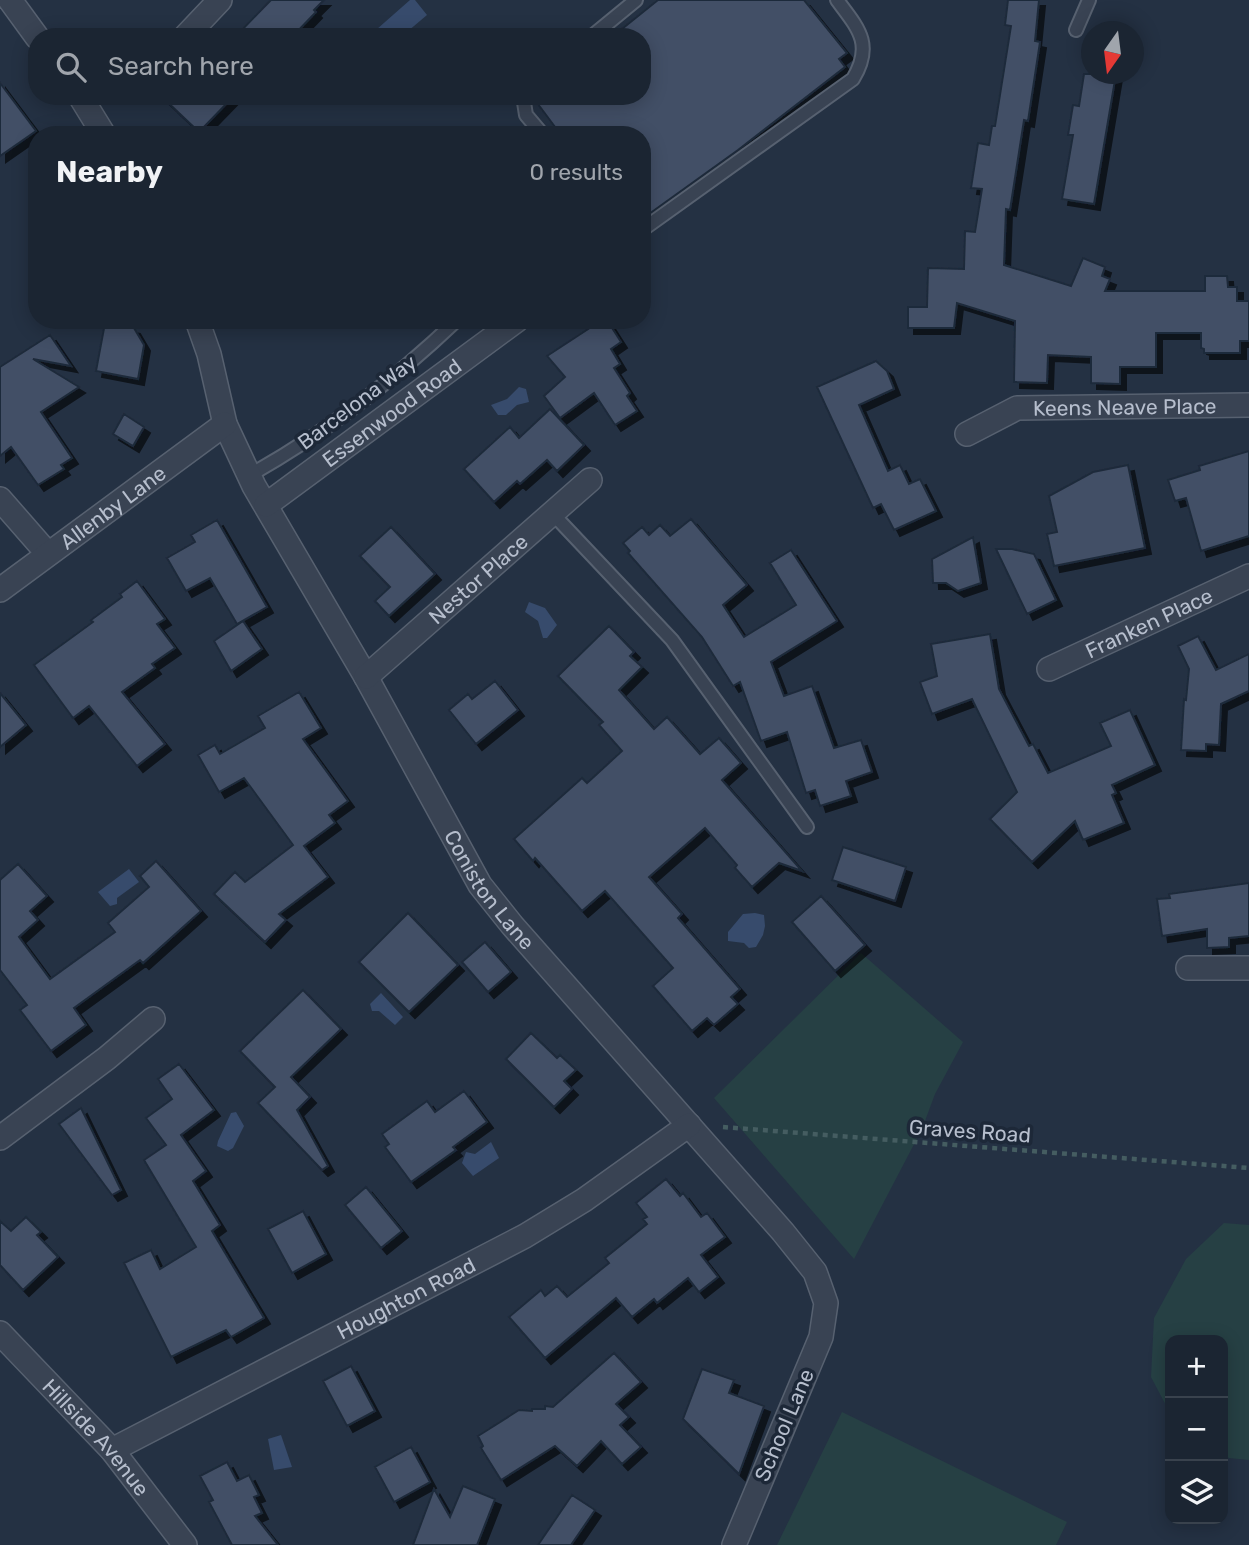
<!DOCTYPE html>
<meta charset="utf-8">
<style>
:root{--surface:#1b2532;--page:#28313e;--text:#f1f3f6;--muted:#a0a5ac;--line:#39424d}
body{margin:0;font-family:Rubik,sans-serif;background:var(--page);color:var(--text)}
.controls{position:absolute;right:21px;bottom:21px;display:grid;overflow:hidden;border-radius:14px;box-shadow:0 4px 18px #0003}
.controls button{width:63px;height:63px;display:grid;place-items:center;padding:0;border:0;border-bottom:2px solid var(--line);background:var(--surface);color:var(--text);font:35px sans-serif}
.compass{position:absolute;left:1081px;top:21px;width:63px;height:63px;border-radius:50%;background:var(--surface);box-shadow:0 4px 18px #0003;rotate:194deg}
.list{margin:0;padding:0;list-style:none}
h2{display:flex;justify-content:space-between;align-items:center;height:91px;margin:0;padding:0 28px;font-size:30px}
h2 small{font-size:23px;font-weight:400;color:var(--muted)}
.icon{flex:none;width:38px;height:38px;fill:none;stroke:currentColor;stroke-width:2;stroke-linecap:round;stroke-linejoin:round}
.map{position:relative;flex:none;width:1249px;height:1545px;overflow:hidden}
.search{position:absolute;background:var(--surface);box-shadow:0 4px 18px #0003;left:28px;top:28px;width:623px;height:77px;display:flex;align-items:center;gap:18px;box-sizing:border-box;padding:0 24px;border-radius:28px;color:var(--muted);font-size:26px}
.panel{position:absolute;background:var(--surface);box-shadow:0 4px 18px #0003;left:28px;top:126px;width:623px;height:203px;border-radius:28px}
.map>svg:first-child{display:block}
.green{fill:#264044}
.water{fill:#374b6c}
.building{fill:#435066;stroke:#1f2a3a;stroke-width:2;filter:url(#shadow)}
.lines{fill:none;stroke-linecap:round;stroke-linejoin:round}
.lane-casing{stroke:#576170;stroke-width:16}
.street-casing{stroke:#576170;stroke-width:26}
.path{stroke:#455d61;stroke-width:4.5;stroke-dasharray:5 5;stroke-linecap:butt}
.lane{stroke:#394353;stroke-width:12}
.street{stroke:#394353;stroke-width:23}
.labels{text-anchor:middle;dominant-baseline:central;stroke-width:7;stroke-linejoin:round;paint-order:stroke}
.street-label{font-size:21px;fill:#b6becd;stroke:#1d2838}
</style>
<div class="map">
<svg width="1249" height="1545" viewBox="0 0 1249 1545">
<defs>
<filter id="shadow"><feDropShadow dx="6" dy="6" stdDeviation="0" flood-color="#0009"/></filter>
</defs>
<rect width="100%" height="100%" fill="#243143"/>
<path class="green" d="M861,953L963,1042L935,1094L922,1129L854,1259L714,1098Z
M1224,1223L1249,1225V1460L1229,1458L1223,1454V1340H1170V1413L1151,1377L1154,1318L1186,1259Z
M842,1412L1067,1522L1056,1545H777Z"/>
<path class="water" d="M410,0H415L427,15L401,37H368Z
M519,387L526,389L529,402L517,405L506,415H498L491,405L507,399Z
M529,602L545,608L557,625L547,638H543L538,621L525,612Z
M129,869L139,882L117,898V904L110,906L98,892Z
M755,913L764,915L765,926L763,935L756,947L749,948L744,943L728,941V932L743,914Z
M381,993L403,1017L395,1025L379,1011H372L370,1004Z
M236,1112L244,1126L233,1148L228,1151L217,1146L218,1141L231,1113Z
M491,1142L499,1158L473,1176L462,1163L466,1152L475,1154Z
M281,1435L292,1467L274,1470L268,1439Z"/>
<path class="building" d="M271,0H324L314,10L316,12L292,37H235Z
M658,0H804L847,53L839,59L845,67L738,150L642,219V135H561L532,96H642V37H612Z
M1008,0H1039L1035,41L1040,42L1028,121L1024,120L1010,210L1006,209L1004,265L1071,286L1083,258L1105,267L1102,276L1110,279L1105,291H1205V276H1227L1228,287H1237V301H1249V341H1240V353H1204V349L1201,348V333H1156V367H1120V384L1091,383V357L1048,355L1047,383L1014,382L1015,321L957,303L954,328H908V307H927L928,268L964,269L965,231L975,232L982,189L971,188L978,143L989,145L992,126H995L1011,26L1005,25Z
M1084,74H1116L1094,204L1062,199L1073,135H1068L1073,105L1079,106Z
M0,83L36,131L0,156Z
M161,96H234L199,132Z
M602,320H607L621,342L611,349L620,364L614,368L630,393L627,396L637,411L615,425L594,393L560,418L544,396L565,377L547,356Z
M105,323L134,328L144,345L138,379L96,371Z
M50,335L71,366L33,359L79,387L41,412L72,458L61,465L64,469L38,485L11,447L0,456V367Z
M876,361L887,371L894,389L859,405L888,471L900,465L909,484L920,479L936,511L894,530L881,504L873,508L817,387Z
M550,409L584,445L557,471L547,460L520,484L517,481L494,502L464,469L510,427L519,438Z
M124,414L144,427L133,446L113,434Z
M1249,451V536L1201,551L1186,498L1175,501L1168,480L1200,470L1199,466Z
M1128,465L1145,548L1054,566L1047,534L1057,532L1049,496L1093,472Z
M691,519L747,585L723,605L744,637L796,605L770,563L791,550L837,621L771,662L784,696L812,686L834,748L861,740L872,772L846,781L851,796L820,806L815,790L806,793L787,732L761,741L740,682L733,686L702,637L628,553L630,551L623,543L642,527L649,535L660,525L670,536Z
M217,520L267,607L237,624L210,578L186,591L167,558L195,542L191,535Z
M391,527L435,574L389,616L375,601L390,587L360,556Z
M973,537L981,583L958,591L946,583H933L932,559Z
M996,549H1012L1034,554L1056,600L1027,614Z
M137,581L165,619L157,624L175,648L152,664L155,668L122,692L165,744L137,766L89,706L73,718L34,665L93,622L91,620L122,597L120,594Z
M243,621L262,649L231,671L214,641Z
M609,626L634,652L630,656L642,667L619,690L654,729L667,717L700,754L719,738L741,763L722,780L802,871L779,863L752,887L735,868L737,865L705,828L649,877L682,914L678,918L740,989L731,997L738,1004L714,1025L707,1018L692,1031L653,986L673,968L605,891L582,911L535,858L533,861L514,839L582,778L587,783L622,751L599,725L603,722L558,676Z
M990,634L999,689L1029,746L1033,744L1048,773L1111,746L1100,723L1130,710L1155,765L1112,785L1116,793L1112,795L1124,823L1083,840L1075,821L1032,862L990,819L1017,792L972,699L932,714L920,682L937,676L931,644Z
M1198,636L1216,670L1249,654V691L1221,704L1219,745L1206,744V751L1181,750L1184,699L1186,700L1189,669L1178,646Z
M495,681L518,710L476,744L449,710L468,694L472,699Z
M299,692L321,728L303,739L348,801L329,815L335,823L304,846L328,877L279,914L286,920L265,942L214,894L235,872L245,882L293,845L244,778L219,792L198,755L215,745L220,754L265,728L258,716Z
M0,693L26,725L0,747Z
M843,847L906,867L895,901L832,880Z
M156,861L201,911L143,963L140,960L74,1008L86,1025L51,1051L20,1010L27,1005L0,970V880L18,864L47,896L30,911L38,920L19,937L50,979L115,932L108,923L149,887L140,876Z
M1249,883V936L1229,938V947L1207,948V929L1162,936L1157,899L1170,898L1169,894Z
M821,896L865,945L835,971L792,922Z
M408,913L458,965L409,1012L359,962Z
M485,942L511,972L488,992L462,962Z
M303,990L341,1029L291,1077L310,1097L297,1110L328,1166L322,1170L258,1103L275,1087L240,1051Z
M531,1033L557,1058L560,1055L576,1070L564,1081L572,1089L554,1107L506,1059Z
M179,1064L214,1110L181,1135L206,1171L193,1181L220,1225L212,1231L264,1318L231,1337L226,1330L171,1357L124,1263L151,1250L160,1269L196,1247L144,1160L166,1145L146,1118L172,1099L158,1079Z
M464,1091L487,1122L453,1147L456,1150L411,1182L385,1147L389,1144L382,1134L427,1101L435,1112Z
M81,1108L121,1190L112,1195L59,1124Z
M666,1179L680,1196L683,1193L701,1217L707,1213L725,1237L701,1255L718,1277L699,1292L688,1278L657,1303L654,1299L632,1317L616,1298L545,1358L509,1317L541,1290L545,1296L557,1286L567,1297L609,1263L605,1258L647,1224L643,1219L647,1217L636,1203Z
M366,1187L402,1231L381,1248L345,1205Z
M303,1211L326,1254L292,1273L268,1229Z
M26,1217L41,1232L37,1235L58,1257L23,1290L0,1265V1221L11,1231Z
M614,1353L641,1382L616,1404L629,1417L620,1425L641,1447L622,1464L601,1441L577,1466L555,1446L501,1480L481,1448L483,1446L478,1436L519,1410L532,1411V1409H545V1406L553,1407Z
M351,1366L375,1411L347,1426L323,1381Z
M702,1369L734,1380L729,1393L764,1406L739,1474L683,1419Z
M411,1447L430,1482L394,1502L375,1467Z
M227,1462L237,1481L249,1475L259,1495L254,1497L262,1513L255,1516L278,1545H232L209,1502L213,1500L200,1476Z
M463,1486L495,1499L477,1545H413L434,1489L450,1517Z
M572,1495L595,1510L571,1545H538Z"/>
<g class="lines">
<g class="lane-casing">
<path id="lane" d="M1076,30L1089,0
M591,37L636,0
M523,96L526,115L543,135
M642,230L853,79C874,44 858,28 837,0
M250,475C325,433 394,380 457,320
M553,514L672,640L807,827"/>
</g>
<g class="street-casing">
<g id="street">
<path d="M10,0L37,37"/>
<path d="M185,37L220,0"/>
<path d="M80,96L104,135"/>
<path id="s1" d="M197,320L209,354L225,424L254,486L366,677L480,885L512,925L783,1232L815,1272L826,1303L821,1337L734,1545"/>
<path id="s2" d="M967,434L1017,408L1249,405"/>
<path d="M0,499L48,554"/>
<path id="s3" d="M266,505L517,320"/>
<path id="s4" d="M0,590L225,424"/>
<path id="s5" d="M1049,669L1249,576"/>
<path id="s6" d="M366,677L590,480"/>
<path d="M1188,968H1249"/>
<path d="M0,1138L107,1058L153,1019"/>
<path id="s7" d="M0,1333L112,1450L185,1545"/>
<path id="s8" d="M112,1450L525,1236L584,1200L689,1125"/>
</g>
</g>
<path class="path" d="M723,1127L1249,1168"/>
<use href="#lane" class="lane"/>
<use href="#street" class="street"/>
</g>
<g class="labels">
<g class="street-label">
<text transform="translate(357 402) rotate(-37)">Barcelona Way</text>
<text stroke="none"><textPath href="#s2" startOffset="164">Keens Neave Place</textPath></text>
<text stroke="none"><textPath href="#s3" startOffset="156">Essenwood Road</textPath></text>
<text stroke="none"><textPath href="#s4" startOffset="140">Allenby Lane</textPath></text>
<text stroke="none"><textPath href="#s6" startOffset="149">Nestor Place</textPath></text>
<text stroke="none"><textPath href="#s5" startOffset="110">Franken Place</textPath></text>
<text stroke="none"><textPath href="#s1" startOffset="644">Coniston Lane</textPath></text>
<text transform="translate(970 1131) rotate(4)">Graves Road</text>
<text stroke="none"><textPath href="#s8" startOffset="331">Houghton Road</textPath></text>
<text transform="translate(784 1425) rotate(-67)">School Lane</text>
<text stroke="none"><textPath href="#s7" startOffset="142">Hillside Avenue</textPath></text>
</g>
</g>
</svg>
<div class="controls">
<button>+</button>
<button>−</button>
<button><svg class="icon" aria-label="layers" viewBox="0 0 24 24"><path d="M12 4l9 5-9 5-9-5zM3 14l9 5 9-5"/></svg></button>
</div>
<svg class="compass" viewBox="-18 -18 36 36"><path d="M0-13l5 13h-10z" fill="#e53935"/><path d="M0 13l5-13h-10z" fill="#a0a5ac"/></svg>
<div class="search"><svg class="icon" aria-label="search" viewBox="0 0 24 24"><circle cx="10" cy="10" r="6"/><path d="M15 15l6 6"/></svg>Search here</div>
<section class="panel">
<h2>Nearby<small>0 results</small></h2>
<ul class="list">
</ul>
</section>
</div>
